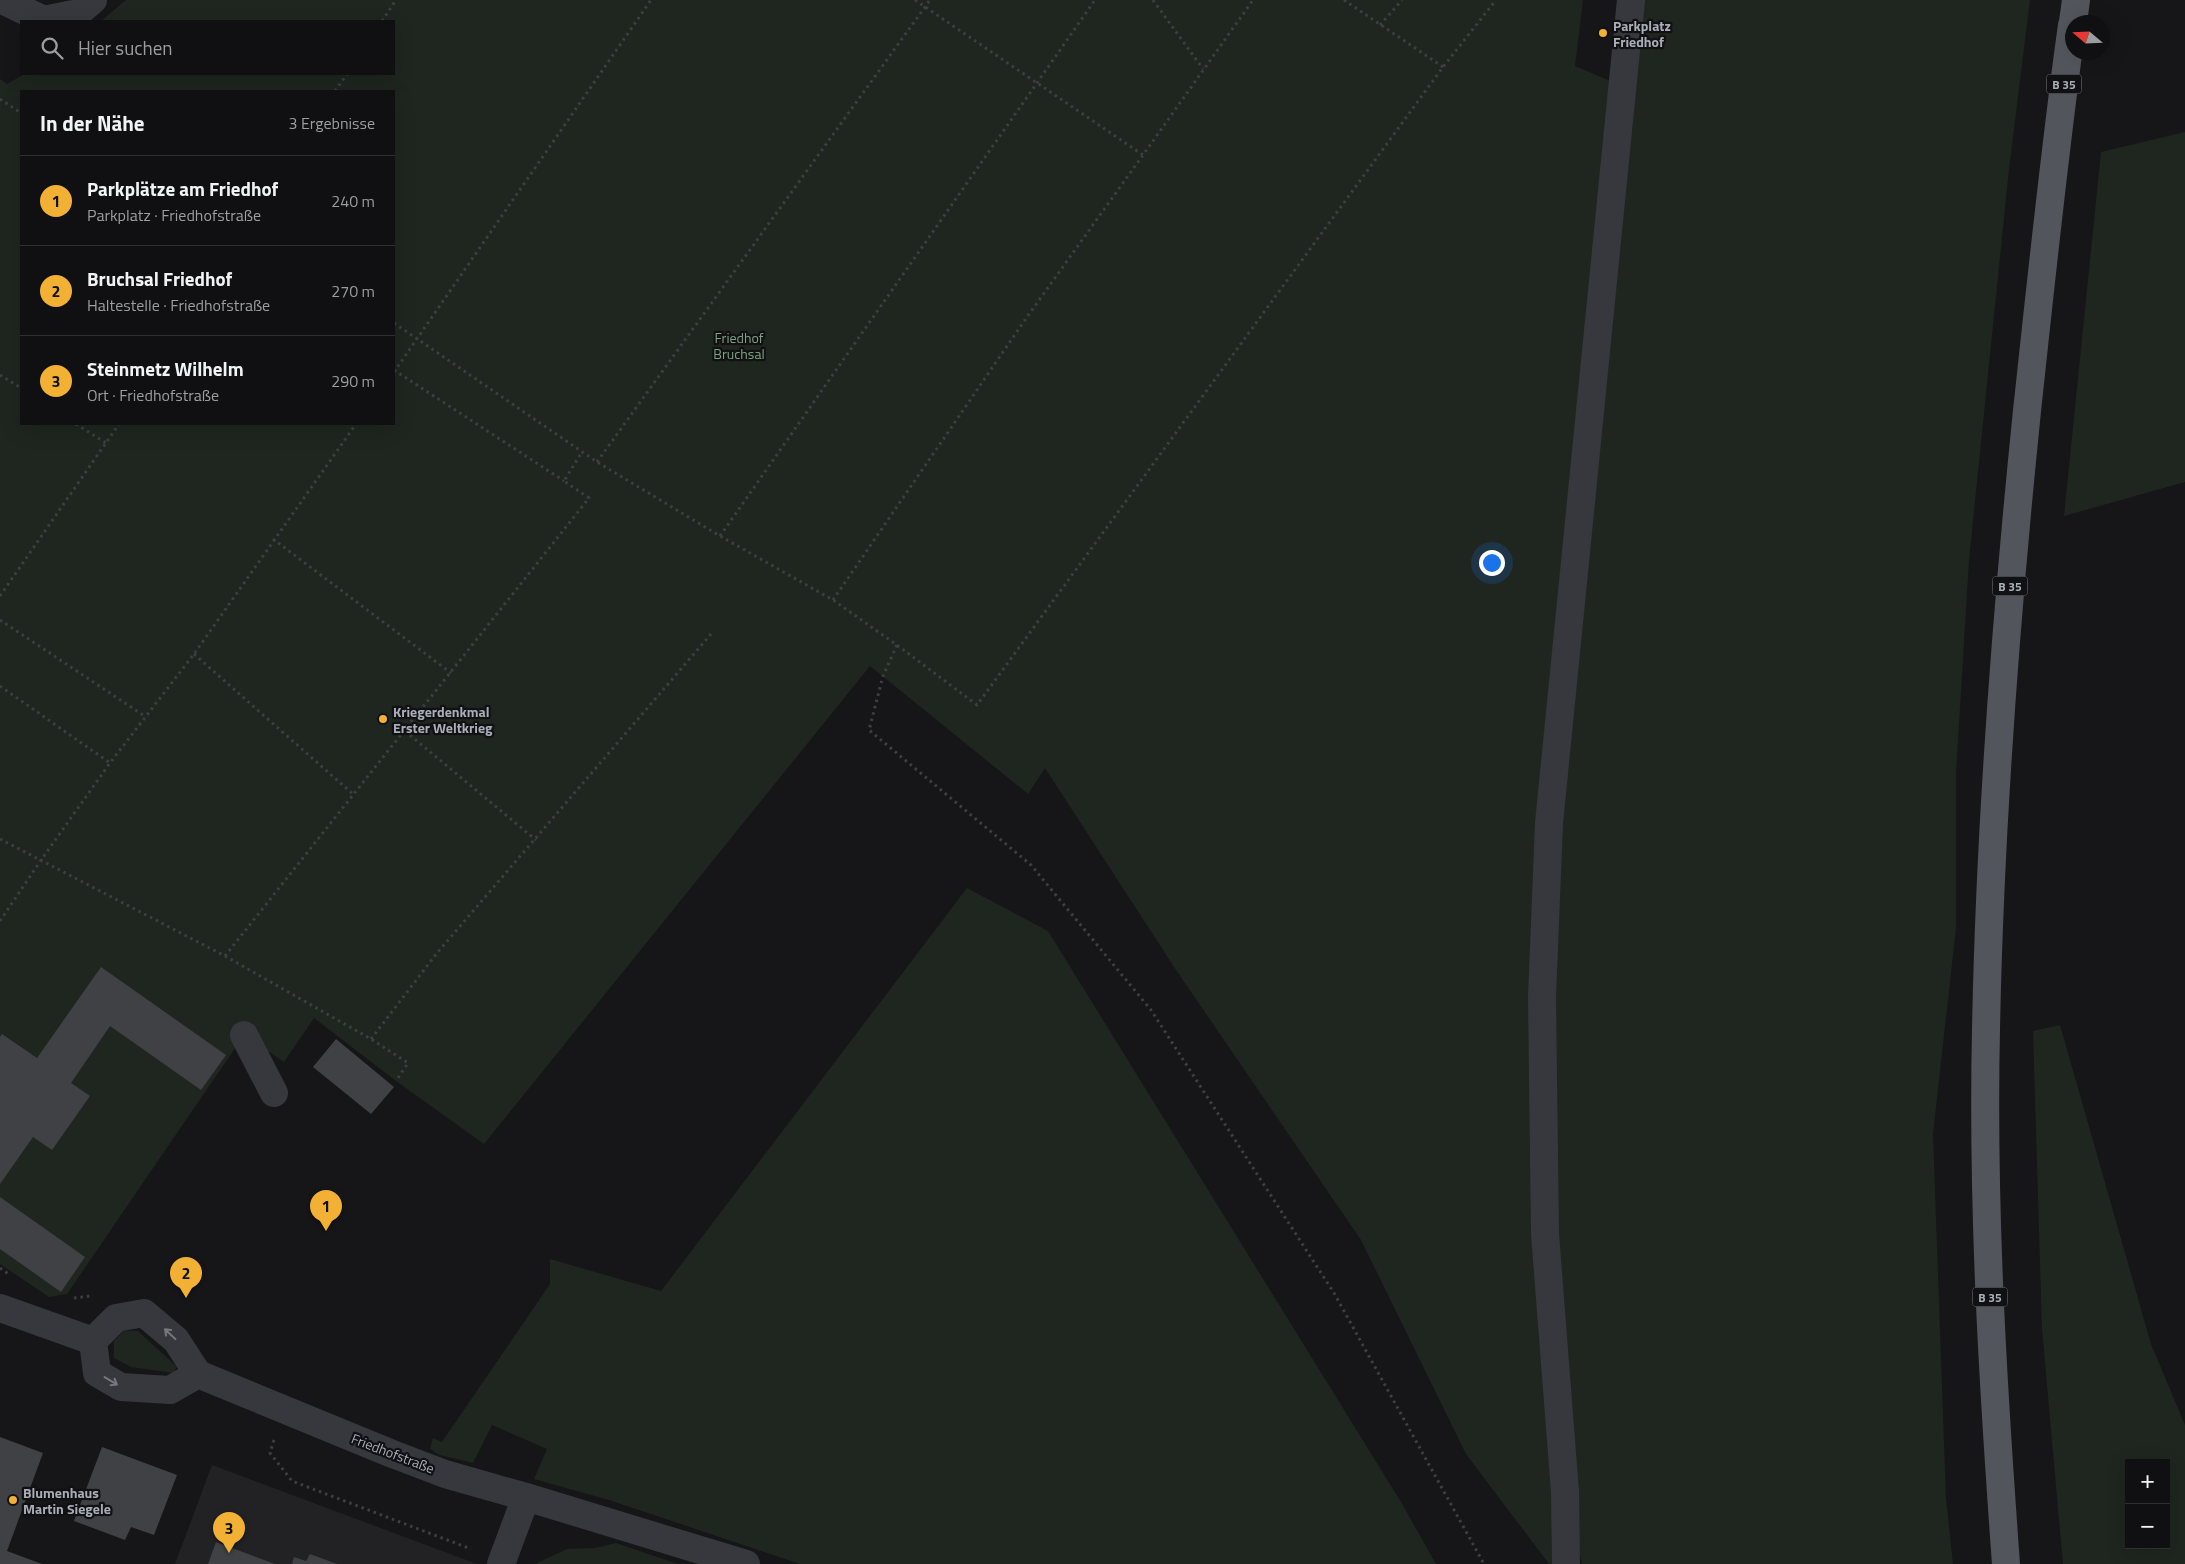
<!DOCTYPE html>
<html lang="de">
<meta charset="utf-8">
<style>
:root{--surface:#101012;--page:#1e1e20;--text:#f1f3f6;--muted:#9c9d9f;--line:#303032;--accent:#f2b134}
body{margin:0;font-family:"Titillium Web",sans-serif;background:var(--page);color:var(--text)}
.controls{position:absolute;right:15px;bottom:15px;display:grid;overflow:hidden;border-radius:0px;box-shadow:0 5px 20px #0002}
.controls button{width:45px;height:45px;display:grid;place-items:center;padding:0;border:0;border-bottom:1px solid var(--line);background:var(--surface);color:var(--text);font:25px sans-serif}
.compass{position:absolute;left:2065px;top:15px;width:45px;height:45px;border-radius:50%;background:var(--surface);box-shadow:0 5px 20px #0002;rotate:289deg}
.you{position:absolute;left:1491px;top:562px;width:18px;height:18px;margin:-12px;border:4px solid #fff;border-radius:50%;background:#1a73e8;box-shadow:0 0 0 8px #1a73e833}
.badge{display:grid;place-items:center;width:32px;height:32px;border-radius:50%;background:var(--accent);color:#111;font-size:16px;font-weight:700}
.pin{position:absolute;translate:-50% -41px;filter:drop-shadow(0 1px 2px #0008)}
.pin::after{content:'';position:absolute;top:26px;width:18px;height:15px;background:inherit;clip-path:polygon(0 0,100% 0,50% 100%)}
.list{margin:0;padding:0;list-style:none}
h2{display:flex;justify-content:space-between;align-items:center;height:65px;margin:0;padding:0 20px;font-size:21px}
h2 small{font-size:16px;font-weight:400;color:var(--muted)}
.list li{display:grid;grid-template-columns:32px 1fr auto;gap:15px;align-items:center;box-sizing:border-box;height:90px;padding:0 20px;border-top:1px solid var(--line)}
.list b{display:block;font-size:19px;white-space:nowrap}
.list p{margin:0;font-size:16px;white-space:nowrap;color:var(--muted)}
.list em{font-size:16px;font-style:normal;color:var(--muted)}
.icon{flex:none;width:28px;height:28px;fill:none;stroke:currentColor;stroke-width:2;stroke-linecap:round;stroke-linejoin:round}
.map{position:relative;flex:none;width:2185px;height:1564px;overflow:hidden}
.search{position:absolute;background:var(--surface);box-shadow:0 5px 20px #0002;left:20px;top:20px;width:375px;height:55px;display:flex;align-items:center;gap:12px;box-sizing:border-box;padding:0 18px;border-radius:0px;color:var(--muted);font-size:19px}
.panel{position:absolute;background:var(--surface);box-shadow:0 5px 20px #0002;left:20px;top:90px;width:375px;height:335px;border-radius:0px}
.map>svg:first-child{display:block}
.built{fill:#222225}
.green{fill:#1e261f;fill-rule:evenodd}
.building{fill:#404145}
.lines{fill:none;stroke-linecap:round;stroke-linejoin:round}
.path{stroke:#3d3f44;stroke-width:3;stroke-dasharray:2.5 4;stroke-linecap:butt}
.minor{stroke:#37383d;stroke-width:28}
.major{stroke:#53555c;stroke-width:28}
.oneway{stroke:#757881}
.poi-dot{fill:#f2b134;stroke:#111113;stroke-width:2}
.labels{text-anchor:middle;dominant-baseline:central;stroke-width:4.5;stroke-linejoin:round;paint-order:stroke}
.shield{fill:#111113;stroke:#7b7e86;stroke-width:1}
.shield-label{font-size:12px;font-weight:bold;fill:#a8adb8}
.poi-label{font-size:14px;font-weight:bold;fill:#a8adb8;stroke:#111113;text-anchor:start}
.park-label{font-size:14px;fill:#7fa381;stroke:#111113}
.street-label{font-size:14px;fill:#a8adb8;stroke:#111113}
</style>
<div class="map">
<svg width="2185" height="1564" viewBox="0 0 2185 1564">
<rect width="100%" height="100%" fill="#161618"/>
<path class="built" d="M212,1465L477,1564H175Z"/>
<path class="green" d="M126,0H1583L1575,66L1622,86L1631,0H2030L2009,169L1969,560L1956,773V928L1933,1134L1946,1499L1953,1564H1582L1566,1494L1556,1564H1549L1466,1454L1361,1240L1176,970L1045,768L1028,794L870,666L484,1144L396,1081L314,1018L284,1062L244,1035L67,1294L49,1297L0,1264V79L7,84L25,74H394V21H101ZM21,91H394V424H21Z
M2185,132V482L2064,516L2101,152Z
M967,888L1048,931L1401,1502L1436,1564H800L609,1500L534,1479L547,1449L492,1425L473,1463L440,1455L430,1449L433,1438L442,1442L550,1284V1259L661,1291Z
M2060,1025L2151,1344L2185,1425V1564H2063L2042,1329L2033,1031ZM2129,1463H2166V1545H2129Z
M124,1331H138L177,1367L173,1373L131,1367L114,1358V1341Z
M616,1543L678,1564H535L567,1549L595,1548Z"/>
<path class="building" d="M101,967L226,1055L201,1090L110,1026L71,1083L90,1096L52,1150L33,1137L0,1184V1037L2,1034L37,1058Z
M336,1039L394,1087L371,1114L313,1067Z
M0,1197L85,1257L61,1292L0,1249Z
M0,1437L43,1453L7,1551L42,1564H0Z
M102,1447L177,1475L154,1535L131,1527L125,1540L74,1521Z
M216,1542L275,1564H208Z
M310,1554L337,1564H292L294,1557L306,1561Z"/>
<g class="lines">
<path class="path" d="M915,0L1143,155L1253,0
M1153,0L1203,69
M1344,0L1443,67
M382,21L396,0
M1380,25L1402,0
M335,91L347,74
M0,99L21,113
M394,323L597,462L720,536L833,600L897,645L977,705L1443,67L1496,0
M394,370L564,481
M394,372L651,0
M0,375L21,388
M76,424L106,443
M597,462L930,0
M720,536L1095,0
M273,539L451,673
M0,596L119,424
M833,600L1027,317L1143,155
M0,620L146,717
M897,645L883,676L869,730L1031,865L1151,1010L1334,1293L1484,1564
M194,654L354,795
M0,686L110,763
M405,731L536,840
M0,839L225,956L371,1039L408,1063L396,1081
M0,921L41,860L110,763L194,654L356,424
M225,956L589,498L564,481L582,452
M371,1039L437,953L711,634
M0,1268L10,1275
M74,1298L90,1296
M274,1440L270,1453L292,1481L471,1549"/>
<path class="minor" d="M2,0L44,20L78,13L93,0
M244,1035L274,1093
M0,1308L93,1341
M93,1341L116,1318L144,1313L176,1340L198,1374L390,1453L445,1474L526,1497L501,1564
M93,1341L97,1373L121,1387L170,1390L198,1374
M526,1497L746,1564
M1566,1564L1565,1492L1545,1234L1542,997L1549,823L1631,0"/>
<path class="major" d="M2073,22L2076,0
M2006,1564C1993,1386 1982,1208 1986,1029C1990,823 2006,616 2027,411C2041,282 2054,154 2072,25"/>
</g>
<defs><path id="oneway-shaft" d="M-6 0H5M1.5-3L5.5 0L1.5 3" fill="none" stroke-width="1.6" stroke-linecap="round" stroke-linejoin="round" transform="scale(1.25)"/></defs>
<g class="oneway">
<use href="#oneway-shaft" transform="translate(170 1334) rotate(-137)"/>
<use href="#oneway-shaft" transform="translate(111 1381) rotate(31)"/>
</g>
<g class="poi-dot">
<circle cx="1603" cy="33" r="5"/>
<circle cx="383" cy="719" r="5"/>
<circle cx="13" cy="1500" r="5"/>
</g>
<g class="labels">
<g class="shield">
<rect x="2046.5" y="74.5" width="35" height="19" rx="4"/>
<rect x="1992.5" y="576.5" width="35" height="19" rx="4"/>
<rect x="1972.5" y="1287.5" width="35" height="19" rx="4"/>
</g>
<g class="shield-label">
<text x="2064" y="84">B 35</text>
<text x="2010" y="586">B 35</text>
<text x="1990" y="1297">B 35</text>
</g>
<g class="poi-label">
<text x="1613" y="25">Parkplatz<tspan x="1613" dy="16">Friedhof</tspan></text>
<text x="393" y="711">Kriegerdenkmal<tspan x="393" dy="16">Erster Weltkrieg</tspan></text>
<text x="23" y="1492">Blumenhaus<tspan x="23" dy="16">Martin Siegele</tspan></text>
</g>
<g class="park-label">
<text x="739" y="337">Friedhof<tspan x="739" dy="16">Bruchsal</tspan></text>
</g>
<g class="street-label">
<text transform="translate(393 1453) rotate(21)">Friedhofstraße</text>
</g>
</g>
</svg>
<div class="controls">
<button>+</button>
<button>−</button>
</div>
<svg class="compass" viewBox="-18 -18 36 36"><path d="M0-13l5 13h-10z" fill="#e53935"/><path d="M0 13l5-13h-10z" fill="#9c9d9f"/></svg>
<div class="you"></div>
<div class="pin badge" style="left:326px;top:1231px">1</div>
<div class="pin badge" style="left:186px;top:1298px">2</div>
<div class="pin badge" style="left:229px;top:1553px">3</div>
<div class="search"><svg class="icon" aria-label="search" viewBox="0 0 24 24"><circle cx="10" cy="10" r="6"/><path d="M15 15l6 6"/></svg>Hier suchen</div>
<section class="panel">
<h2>In der Nähe<small>3 Ergebnisse</small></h2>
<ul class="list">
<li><span class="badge">1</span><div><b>Parkplätze am Friedhof</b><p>Parkplatz · Friedhofstraße</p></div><em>240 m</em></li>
<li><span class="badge">2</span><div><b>Bruchsal Friedhof</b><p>Haltestelle · Friedhofstraße</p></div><em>270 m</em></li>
<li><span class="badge">3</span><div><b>Steinmetz Wilhelm</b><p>Ort · Friedhofstraße</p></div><em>290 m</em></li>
</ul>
</section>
</div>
